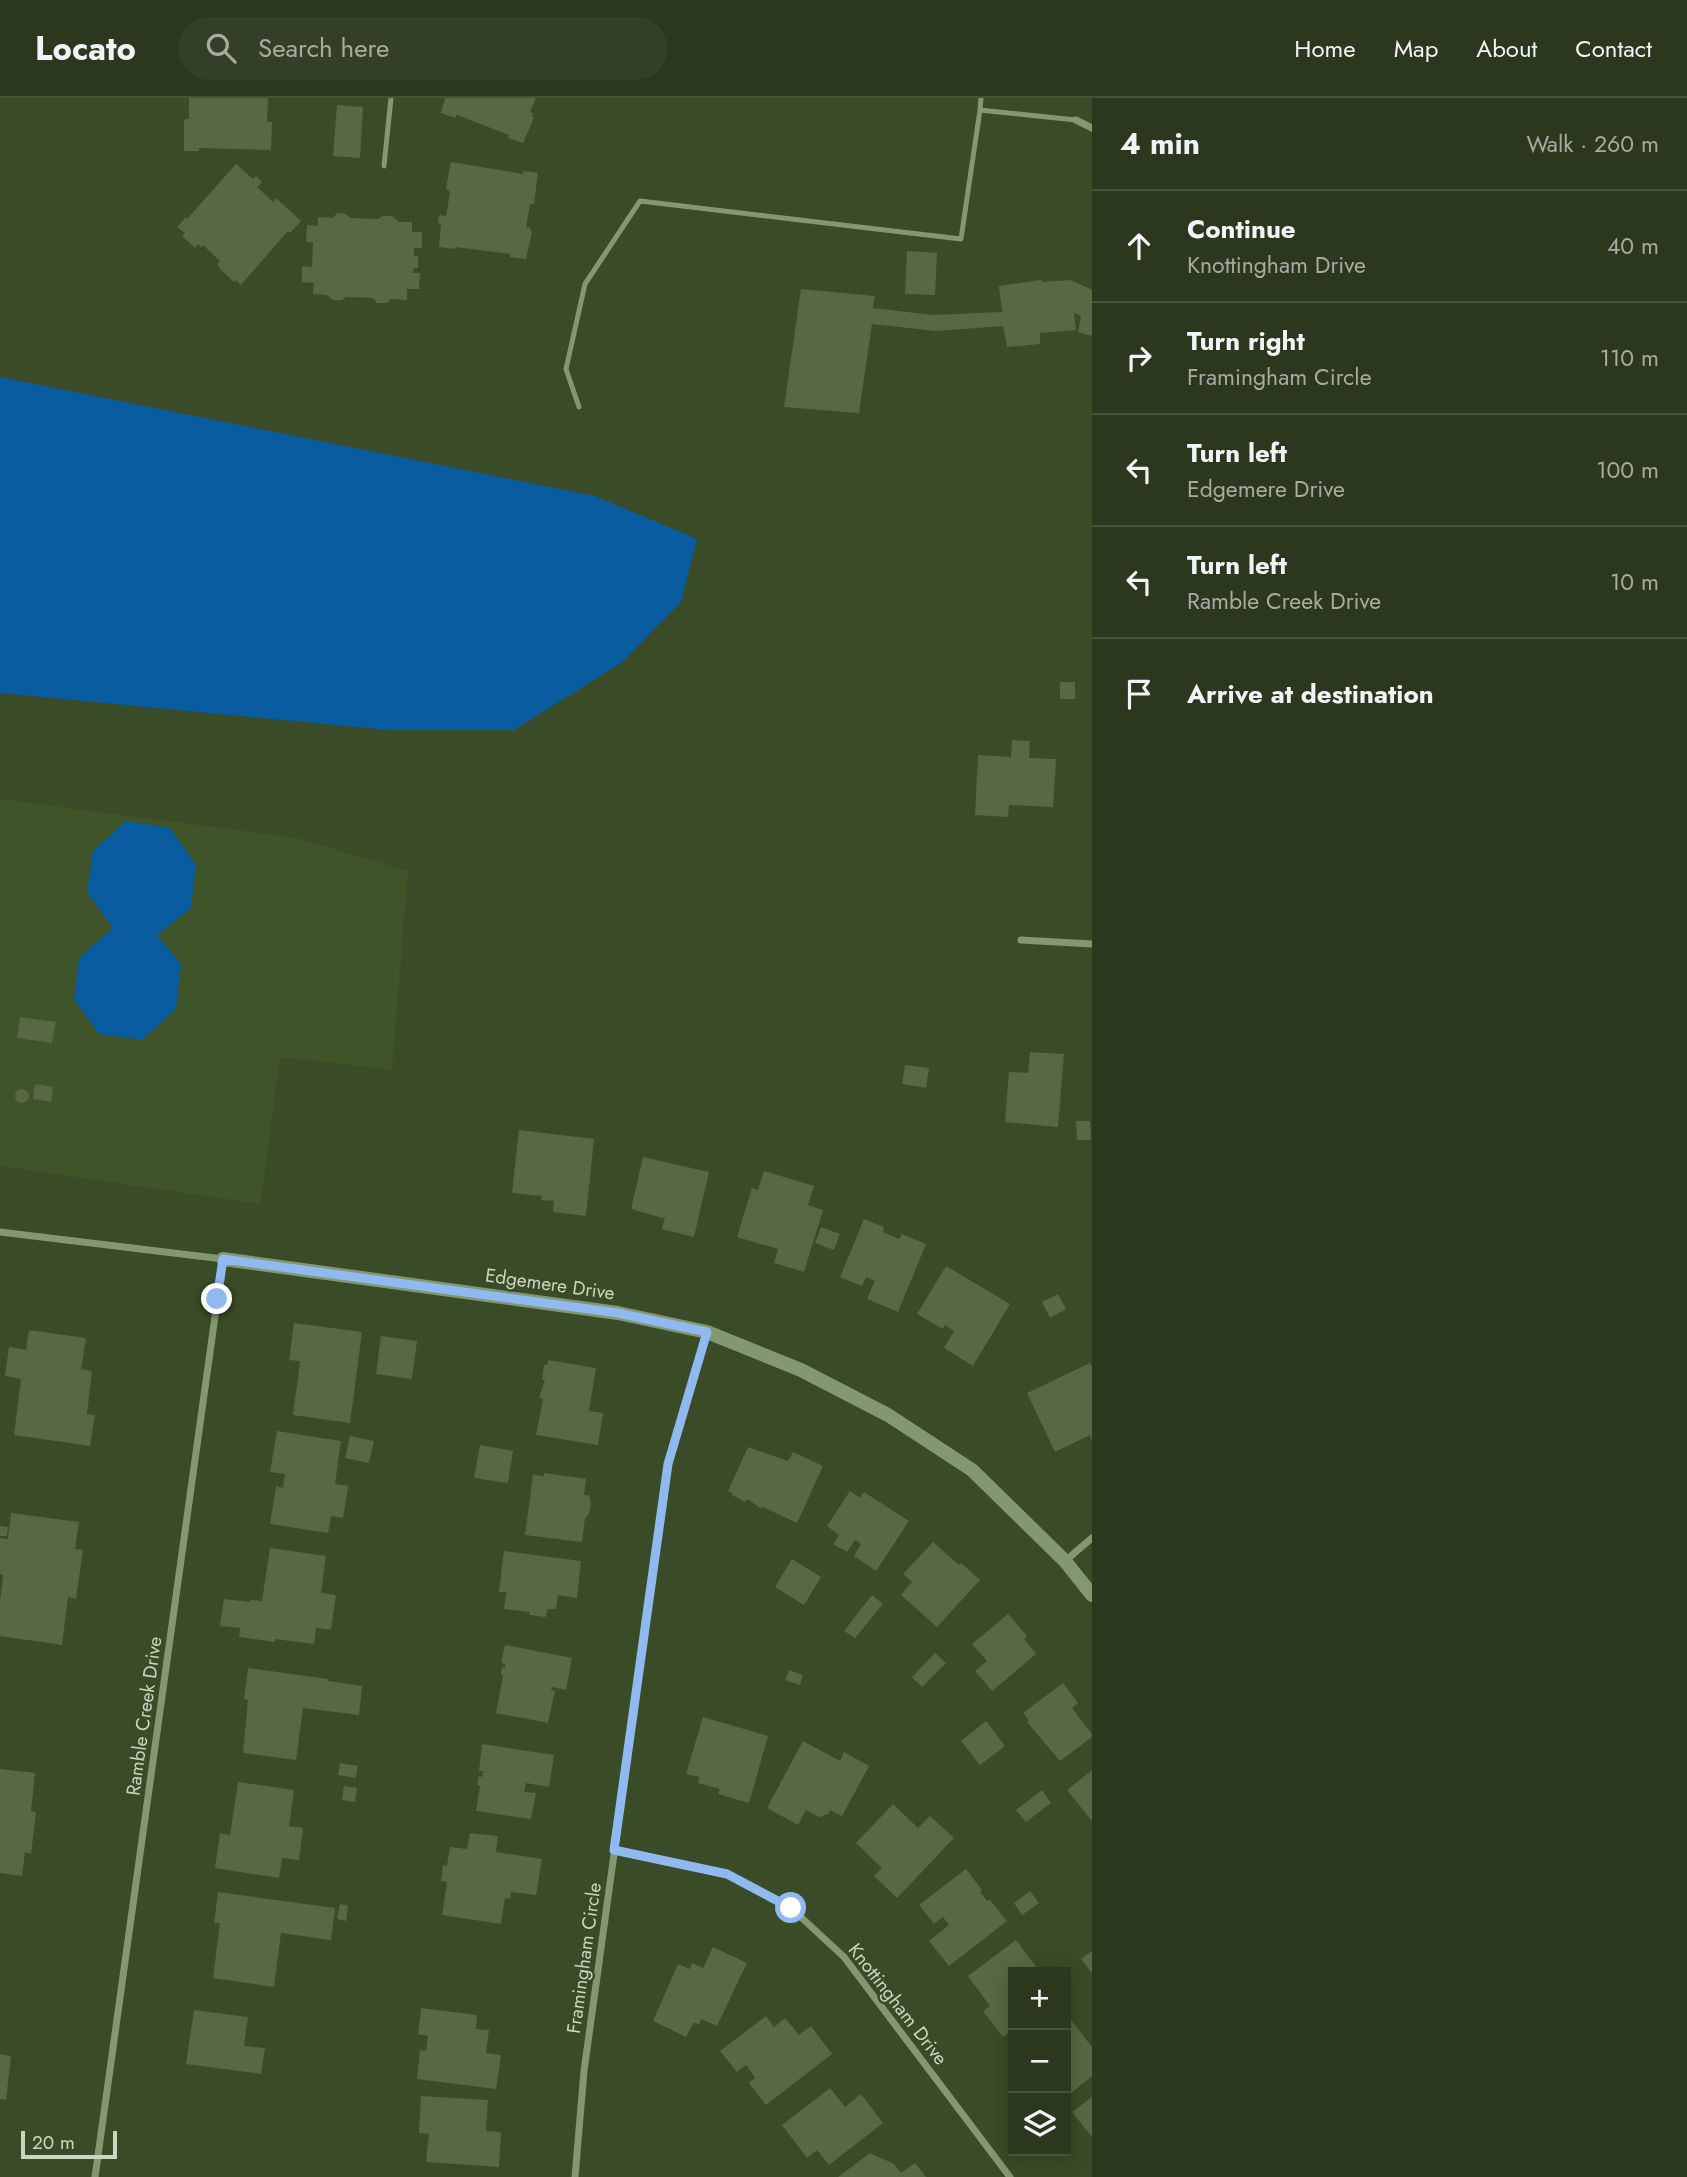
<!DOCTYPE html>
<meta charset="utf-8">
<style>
:root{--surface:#2b381d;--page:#333f26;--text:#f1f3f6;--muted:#a6aca4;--line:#47523b}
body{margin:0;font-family:Jost,sans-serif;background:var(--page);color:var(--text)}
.controls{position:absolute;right:21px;bottom:21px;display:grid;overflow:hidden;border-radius:0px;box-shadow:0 4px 18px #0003}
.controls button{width:63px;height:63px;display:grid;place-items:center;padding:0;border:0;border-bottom:2px solid var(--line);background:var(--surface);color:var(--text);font:35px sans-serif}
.scale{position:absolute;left:21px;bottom:18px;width:96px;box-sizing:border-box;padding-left:7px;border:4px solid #cbd6c1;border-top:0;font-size:19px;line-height:24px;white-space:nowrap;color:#cbd6c1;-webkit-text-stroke:5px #394b27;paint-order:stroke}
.stop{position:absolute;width:21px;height:21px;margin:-16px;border:5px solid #90b9f0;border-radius:50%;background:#fff}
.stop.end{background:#90b9f0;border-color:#fff;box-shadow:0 2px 7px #0008}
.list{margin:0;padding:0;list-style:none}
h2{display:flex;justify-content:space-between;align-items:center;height:91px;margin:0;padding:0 28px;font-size:30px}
h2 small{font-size:23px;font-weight:400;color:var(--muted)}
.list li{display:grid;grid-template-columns:46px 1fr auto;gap:21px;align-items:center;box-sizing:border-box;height:112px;padding:0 28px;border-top:2px solid var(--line)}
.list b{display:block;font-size:26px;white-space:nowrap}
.list p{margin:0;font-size:23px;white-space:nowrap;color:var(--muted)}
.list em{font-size:23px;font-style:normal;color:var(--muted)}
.icon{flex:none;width:38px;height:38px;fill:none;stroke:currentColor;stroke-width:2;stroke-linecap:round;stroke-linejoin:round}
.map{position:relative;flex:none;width:1092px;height:2079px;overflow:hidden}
header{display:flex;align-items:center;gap:42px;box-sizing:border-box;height:98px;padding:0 35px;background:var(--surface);border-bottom:2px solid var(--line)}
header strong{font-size:33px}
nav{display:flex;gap:38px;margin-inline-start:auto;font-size:24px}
.search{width:490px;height:63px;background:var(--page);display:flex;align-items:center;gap:18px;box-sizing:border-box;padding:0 24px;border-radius:38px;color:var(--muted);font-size:26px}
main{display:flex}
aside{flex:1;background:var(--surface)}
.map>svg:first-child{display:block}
.built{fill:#3f5429}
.water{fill:#095c9f}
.building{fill:#566944}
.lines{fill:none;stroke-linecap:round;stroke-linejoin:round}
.lane{stroke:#839770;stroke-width:5}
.street{stroke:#839770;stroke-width:7}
.secondary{stroke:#839770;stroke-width:14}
.route{stroke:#90b9f0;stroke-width:9}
.labels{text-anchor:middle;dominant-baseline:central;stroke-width:5;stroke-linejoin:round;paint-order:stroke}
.street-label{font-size:19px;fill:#cbd6c1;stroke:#394b27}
</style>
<header>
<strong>Locato</strong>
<div class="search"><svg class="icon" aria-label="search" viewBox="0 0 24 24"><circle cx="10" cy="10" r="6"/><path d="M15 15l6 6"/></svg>Search here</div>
<nav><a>Home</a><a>Map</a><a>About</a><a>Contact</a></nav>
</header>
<main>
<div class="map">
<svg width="1092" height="2079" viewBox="0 0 1092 2079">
<rect width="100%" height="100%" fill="#394b27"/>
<path class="built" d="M0,701L297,740L408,773L392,972L280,959L261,1106L0,1068Z"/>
<path class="water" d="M0,279L595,398L697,441L681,504L621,565L514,632H388L0,595Z
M126,723L170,730L196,767L191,810L157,837L181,866L176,911L142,942L99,936L74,901L79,860L113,830L87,794L93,753Z"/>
<path class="building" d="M189,0H268L267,24H272L271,52L199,50V53H184V25L185,21H189Z
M445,0H536L530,14L533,15L532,19L534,20L523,45L508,40L509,37L457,17L455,20L441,15Z
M337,7L363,9L360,60L333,58Z
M451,64L523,76V73L538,75L534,106H530L526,129L530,130L532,134L526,161L510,159V156L455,149V151L439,149L441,126L438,125L439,117L446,118L450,94L446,90Z
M236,66L253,81L256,78L262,84L257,89L273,104L276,100L301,123L290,135L288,133L241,187L236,182L234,184L220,171L217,166L220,163L203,147L201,150L198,146L195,150L182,138L185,135L177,129L186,119L187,121Z
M337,115L346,116L350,120L378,121L383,118H392L399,124H412V134H422V150H414V158H418V170H414L413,175H420L419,191H407V202L391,201L387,205H377L373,200L346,199L342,202H333L327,197L313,196L314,185L302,184V168L312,169L313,144H306L307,127L318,128V119L333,120Z
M907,153L937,155L935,197L905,196Z
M1041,182L1042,184L1071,182L1092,192V238L1078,234L1081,218L1074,215L1076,232L1040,235V246L1007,249L1003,228L936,233L872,226L859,315L784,309L801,191L875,198L873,210L933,217L1002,214L999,188Z
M1060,584H1075V601H1060Z
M1012,642L1030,643L1029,660L1056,661L1053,709L1009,707L1008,719L975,717L978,657L1011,659Z
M20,919L56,924L52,945L17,940Z
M1030,954L1064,956L1058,1029L1005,1024L1009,974L1028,975Z
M905,967L929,970L926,990L902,986Z
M35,986L53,989L51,1004L33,1001Z
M15 998a7 7 0 1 1 14 0a7 7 0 1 1-14 0Z
M1076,1023H1090L1091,1042H1077Z
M519,1032L594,1041L586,1118L553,1114L554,1103L541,1102L542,1098L512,1095Z
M643,1059L709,1074L694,1139L662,1131L665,1118L663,1120L631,1111Z
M764,1073L814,1088L808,1107L823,1112L804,1174L774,1165L778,1151L737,1139L752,1090L758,1092Z
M864,1121L884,1129L883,1134L899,1141L902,1136L926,1146L898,1214L867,1201L875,1183L866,1179L862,1188L840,1179Z
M821,1129L840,1136L834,1152L815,1145Z
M946,1168L1010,1206L973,1268L944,1250L954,1233L945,1227L943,1231L917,1216Z
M1058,1196L1066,1211L1050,1220L1042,1204Z
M294,1225L362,1234L350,1325L293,1317L300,1263L289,1262Z
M29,1232L86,1240L81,1271L92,1273L87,1316L95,1317L90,1348L14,1337L21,1281L5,1278L9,1249L26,1252Z
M381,1238L417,1243L412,1281L376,1276Z
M548,1262L596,1270L589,1313L603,1315L598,1347L536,1337L543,1301L539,1300L545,1282H542L544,1267H547Z
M1090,1265L1092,1269V1343L1090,1337L1055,1354L1027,1295Z
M277,1333L341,1343L335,1386L348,1388L343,1420L331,1418L328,1435L270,1426L276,1388L283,1390L285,1376L270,1374Z
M350,1338L374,1343L369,1365L345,1360Z
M480,1347L513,1353L508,1385L474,1380Z
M748,1349L788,1363L793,1354L823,1368L797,1425L763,1409L762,1411L747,1401L745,1404L732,1397V1395L728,1393Z
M544,1375L586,1381L584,1397H589L591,1404L589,1416L585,1420L582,1444L525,1437L533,1377L544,1378Z
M850,1393L860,1400L864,1394L909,1423L876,1473L854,1458L861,1446L855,1442L847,1454L833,1446L839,1437L827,1428Z
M11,1415L79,1424L75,1451L83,1452L76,1501L68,1499L62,1547L0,1538V1503L3,1477L0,1476V1440L8,1441Z
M0,1428L8,1429L7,1438H0Z
M933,1444L959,1467L961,1465L980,1482L937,1529L901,1497L912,1484L903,1476Z
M270,1450L326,1458L321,1495L336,1497L331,1532L316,1530L314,1546L275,1541V1544L239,1539L240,1530L220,1528L224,1501L250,1504V1502L262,1503Z
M504,1453L581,1463L577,1500L558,1497L556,1511H547L546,1519L529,1517L530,1514L504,1511L506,1494H499Z
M792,1461L821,1479L804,1507L775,1489Z
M872,1497L883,1506L855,1540L844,1533Z
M1008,1516L1027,1538L1024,1541L1036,1556L992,1593L975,1573L987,1563L972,1546Z
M505,1547L572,1560L566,1592L552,1589L551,1592L555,1593L548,1625L496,1615L503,1578L501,1576L502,1569L505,1570V1566L501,1565Z
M935,1555L946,1565L922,1589L912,1579Z
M248,1570L328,1581V1583L362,1588L359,1617L303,1610L296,1662L243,1655L248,1602L244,1601Z
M789,1572L803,1577L800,1587L785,1582Z
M1063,1585L1078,1605L1072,1610L1092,1636V1639L1060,1663L1027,1624L1029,1623L1023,1615Z
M703,1619L768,1638L749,1705L718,1696L720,1691L698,1685L700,1679L686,1676Z
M986,1623L1005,1648L980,1667L961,1643Z
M803,1643L840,1663L844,1654L869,1668L842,1718L830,1712L828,1716L819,1719L806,1712L798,1727L767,1710Z
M482,1646L554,1657L549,1689L526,1685L524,1694L536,1695L531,1721L476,1713L480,1688L477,1687L479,1678L482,1679L483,1673H479Z
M340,1665L358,1668L356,1680L338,1677Z
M0,1671L35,1675L31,1713L36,1714L31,1756L25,1754L22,1778L0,1775Z
M1092,1672V1723L1067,1692Z
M238,1684L294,1692L289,1728L303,1730L299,1762L282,1760L279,1780L215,1770L220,1735L230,1737Z
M344,1688L357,1690L355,1704L342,1702Z
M1042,1692L1051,1705L1026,1724L1016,1712Z
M893,1706L918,1730L930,1718L954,1740L897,1800L874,1778L882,1770L856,1745Z
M470,1735L498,1738L496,1754L542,1761L536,1797L511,1794L510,1801L505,1800L501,1826L442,1817L447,1784L441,1783L443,1767L447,1768L450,1749L467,1751Z
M966,1771L982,1792L980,1794L987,1803L990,1802L1007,1823L949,1868L929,1843L949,1827L943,1819L934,1826L919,1807Z
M1030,1793L1039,1805L1022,1817L1014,1805Z
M218,1794L335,1810L331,1842L281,1835L274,1889L213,1880L220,1825H214Z
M340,1806L348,1808L346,1823L337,1821Z
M1016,1842L1040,1874H1013V1931L1003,1939L983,1913L990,1908L968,1878Z
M713,1849L747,1865L717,1928L701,1921L699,1927L694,1924L686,1939L653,1923L678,1866L690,1871L692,1865L703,1870Z
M1092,1853V1875L1081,1861Z
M421,1910L477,1917L476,1931L489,1932L486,1955L501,1957L496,1991L417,1981L420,1952L426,1953L428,1938L418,1936Z
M194,1912L248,1919L244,1948L265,1950L261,1976L186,1966Z
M1066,1916L1092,1949V1978L1066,1999Z
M766,1918L774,1929L785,1920L799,1937L811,1928L832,1956L766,2007L749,1985L755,1980L746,1967L737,1974L720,1953Z
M0,1956L11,1958L6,2002L0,2001Z
M830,1990L845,2009L861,1996L883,2025L829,2067L817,2052L807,2060L782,2027Z
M421,1998L488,2002L486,2033L501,2034L499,2069L426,2064L429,2036L419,2035Z
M1092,1999V2039L1072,2014Z
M870,2055L894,2066L901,2075L915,2065L926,2079H838Z"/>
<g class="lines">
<path class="lane" d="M981,0L980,12L1076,22
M384,68L391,0
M579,309L566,271L585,186L640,103L961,141L980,12"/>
<path class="street" d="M1076,22L1092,30
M1021,842L1092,846
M0,1134L223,1161L95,2079
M1065,1463L1092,1440
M614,1752L727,1776L791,1810L844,1859L1010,2079
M575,2079L584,1973L668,1366L707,1234"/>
<path class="secondary" d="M223,1161L618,1215L707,1234L801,1272L888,1317L972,1372L1065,1463L1092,1497"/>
</g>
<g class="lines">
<path class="route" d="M217,1201L223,1161L618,1215L707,1234L668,1366L614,1752L727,1776L791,1810"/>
</g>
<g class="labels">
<g class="street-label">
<text transform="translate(550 1186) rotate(8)">Edgemere Drive</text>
<text transform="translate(144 1618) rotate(-82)">Ramble Creek Drive</text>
<text transform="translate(584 1860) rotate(-82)">Framingham Circle</text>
<text transform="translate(898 1906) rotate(52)">Knottingham Drive</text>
</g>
</g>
</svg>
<div class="controls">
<button>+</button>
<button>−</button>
<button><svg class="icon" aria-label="layers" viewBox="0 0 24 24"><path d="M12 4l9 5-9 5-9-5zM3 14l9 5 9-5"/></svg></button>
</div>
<div class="scale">20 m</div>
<div class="stop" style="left:791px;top:1810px"></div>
<div class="stop end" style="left:217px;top:1201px"></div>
</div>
<aside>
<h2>4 min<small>Walk · 260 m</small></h2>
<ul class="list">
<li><svg class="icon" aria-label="ahead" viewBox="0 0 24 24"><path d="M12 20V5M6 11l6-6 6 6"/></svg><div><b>Continue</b><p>Knottingham Drive</p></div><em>40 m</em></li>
<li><svg class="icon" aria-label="right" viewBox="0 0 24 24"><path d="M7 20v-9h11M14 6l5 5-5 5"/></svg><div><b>Turn right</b><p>Framingham Circle</p></div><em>110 m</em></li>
<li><svg class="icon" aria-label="left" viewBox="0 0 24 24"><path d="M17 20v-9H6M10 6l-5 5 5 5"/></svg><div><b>Turn left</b><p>Edgemere Drive</p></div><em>100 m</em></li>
<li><svg class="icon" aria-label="left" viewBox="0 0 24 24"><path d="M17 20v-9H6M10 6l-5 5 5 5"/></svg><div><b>Turn left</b><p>Ramble Creek Drive</p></div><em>10 m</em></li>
<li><svg class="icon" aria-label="arrive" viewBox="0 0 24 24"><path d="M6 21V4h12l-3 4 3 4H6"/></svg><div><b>Arrive at destination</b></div></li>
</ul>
</aside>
</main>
